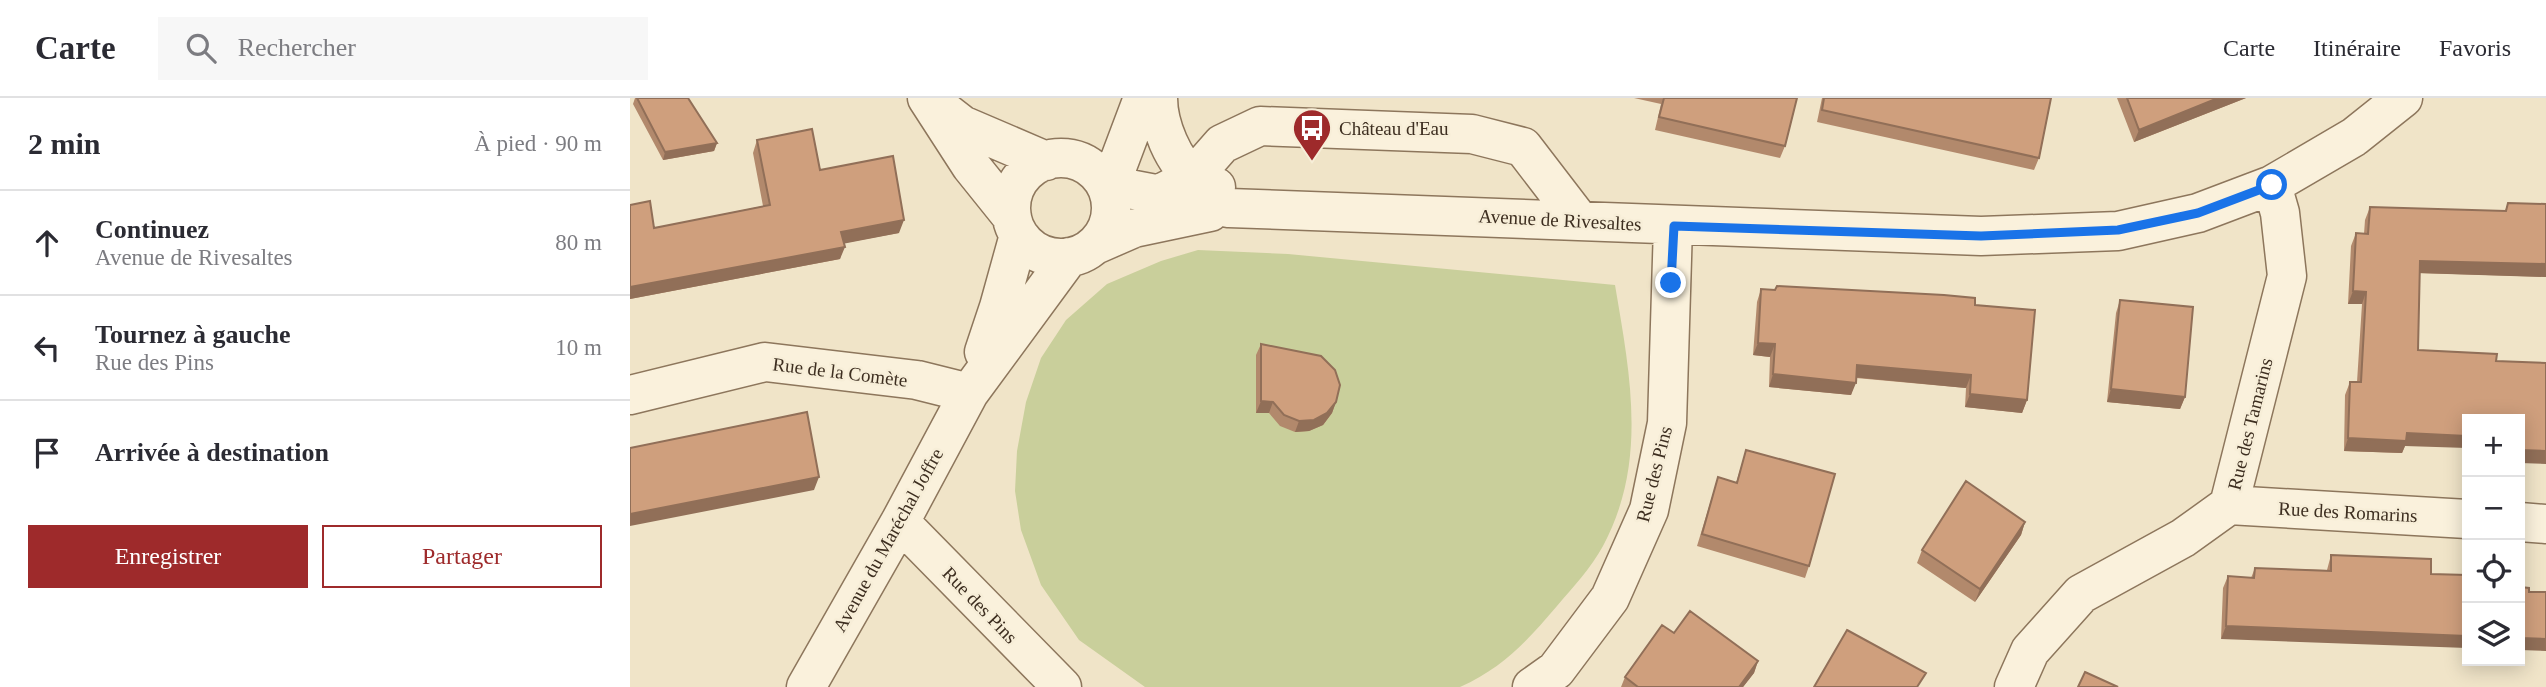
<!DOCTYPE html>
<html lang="fr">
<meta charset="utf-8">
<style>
:root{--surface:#fff;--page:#f7f7f7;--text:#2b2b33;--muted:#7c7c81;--line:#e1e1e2;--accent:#9e2a2b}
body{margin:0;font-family:Georgia,serif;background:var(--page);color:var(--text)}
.controls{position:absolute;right:21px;bottom:21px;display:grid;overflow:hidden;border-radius:0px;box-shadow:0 4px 18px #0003}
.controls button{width:63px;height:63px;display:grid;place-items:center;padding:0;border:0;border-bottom:2px solid var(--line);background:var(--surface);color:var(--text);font:35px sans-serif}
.stop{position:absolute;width:21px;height:21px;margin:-16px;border:5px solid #1a73e8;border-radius:50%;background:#fff}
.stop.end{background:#1a73e8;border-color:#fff;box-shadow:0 2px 7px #0008}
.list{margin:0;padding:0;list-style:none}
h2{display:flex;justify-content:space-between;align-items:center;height:91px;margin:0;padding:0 28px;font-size:30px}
h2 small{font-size:23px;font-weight:400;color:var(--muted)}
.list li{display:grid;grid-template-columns:46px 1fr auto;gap:21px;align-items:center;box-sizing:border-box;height:105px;padding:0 28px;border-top:2px solid var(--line)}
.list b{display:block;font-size:26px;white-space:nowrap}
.list p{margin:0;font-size:23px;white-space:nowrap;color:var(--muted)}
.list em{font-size:23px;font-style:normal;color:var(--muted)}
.actions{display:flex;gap:14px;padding:21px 28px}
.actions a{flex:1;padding:16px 0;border:2px solid var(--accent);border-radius:0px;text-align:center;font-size:24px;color:var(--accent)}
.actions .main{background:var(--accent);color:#fff}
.icon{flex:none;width:38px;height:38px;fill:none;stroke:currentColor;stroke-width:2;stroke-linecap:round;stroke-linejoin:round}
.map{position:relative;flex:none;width:1916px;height:589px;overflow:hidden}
header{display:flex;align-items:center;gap:42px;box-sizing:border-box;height:98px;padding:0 35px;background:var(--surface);border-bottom:2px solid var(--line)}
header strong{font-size:33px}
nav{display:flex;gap:38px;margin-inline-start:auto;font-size:24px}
.search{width:490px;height:63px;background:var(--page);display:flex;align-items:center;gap:18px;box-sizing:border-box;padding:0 24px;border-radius:0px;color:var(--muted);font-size:26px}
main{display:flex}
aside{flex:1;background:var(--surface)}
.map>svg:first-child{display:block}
.green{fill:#c9cf9b}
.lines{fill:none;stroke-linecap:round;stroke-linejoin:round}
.minor-casing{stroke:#8d765c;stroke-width:41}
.minor{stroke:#faf1dc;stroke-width:38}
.wall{fill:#b2896c}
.shaded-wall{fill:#916f58}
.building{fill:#cf9f7d;stroke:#916f58;stroke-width:2}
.route{stroke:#1a73e8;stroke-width:9}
.labels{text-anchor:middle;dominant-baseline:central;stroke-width:5;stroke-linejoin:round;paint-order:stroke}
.poi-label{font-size:19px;fill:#3d2e20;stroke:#f7eed8;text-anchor:start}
.street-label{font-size:19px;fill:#3d2e20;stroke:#f7eed8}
</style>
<header>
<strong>Carte</strong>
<div class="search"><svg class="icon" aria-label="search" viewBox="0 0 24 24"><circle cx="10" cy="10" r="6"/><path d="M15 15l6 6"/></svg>Rechercher</div>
<nav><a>Carte</a><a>Itinéraire</a><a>Favoris</a></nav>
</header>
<main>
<aside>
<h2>2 min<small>À pied · 90 m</small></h2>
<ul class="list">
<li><svg class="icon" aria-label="ahead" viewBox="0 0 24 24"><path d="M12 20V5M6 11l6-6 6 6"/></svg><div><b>Continuez</b><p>Avenue de Rivesaltes</p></div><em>80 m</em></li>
<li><svg class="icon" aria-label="left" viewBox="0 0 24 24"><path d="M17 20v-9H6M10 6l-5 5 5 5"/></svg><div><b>Tournez à gauche</b><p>Rue des Pins</p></div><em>10 m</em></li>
<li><svg class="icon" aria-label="arrive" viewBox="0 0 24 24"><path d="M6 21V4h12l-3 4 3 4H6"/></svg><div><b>Arrivée à destination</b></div></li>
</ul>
<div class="actions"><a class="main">Enregistrer</a><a>Partager</a></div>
</aside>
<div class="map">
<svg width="1916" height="589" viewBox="0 0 1916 589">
<rect width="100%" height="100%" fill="#f0e4c8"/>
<path class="green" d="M568,152L658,156L985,187C1000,276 1018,364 973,448C961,470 943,489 927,508C897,543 874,569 830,589H515L449,542L411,487L391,432L385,393L387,353L396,304L411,260L436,222L477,186L531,163Z"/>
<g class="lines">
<g class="minor-casing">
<path id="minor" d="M297,0L341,68L382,119
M513,0L478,93L499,91L599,110L1351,138L1488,133L1568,115L1642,87L1724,39L1773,0
M528,0C528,26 543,65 565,80C572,84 579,86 586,89
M309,9L332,27L416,63
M381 110a50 50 0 1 1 100 0a50 50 0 1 1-100 0Z
M530,96L563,79L592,46L630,28L842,36L893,49L949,122
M465,147L504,130L580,114
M354,254L369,209L389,137
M0,297L135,264L287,282L339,295
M1599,407L1837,421
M270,424L432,589
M1890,424L1916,426
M176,589L270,424L339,295L439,159
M902,589L926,572L980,500L1019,412L1037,325L1043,128
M1384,589L1400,553L1451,496L1553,440L1599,407L1657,178L1650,115L1642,87"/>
</g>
<use href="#minor" class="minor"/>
</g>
<path class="wall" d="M5,0H58L87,45L84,53L33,62L3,6Z
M1004,0H1167L1155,48L1150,60L1025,32L1031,6Z
M1192,0H1421L1409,60L1404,72L1187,24Z
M1487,0H1616L1504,44Z
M127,42L190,72L269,135L214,145L210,161L0,201V107L24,130L133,108L123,55Z
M1878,105L1916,106V179L1790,175L1788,252L1866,263L1890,321L1775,348L1772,355L1714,353L1715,297L1720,284H1727L1732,206H1718L1721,148L1726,135L1734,136L1735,122L1740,109L1875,113Z
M1131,191L1345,207L1397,302L1392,315L1335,309L1336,290L1226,280L1221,297L1139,289L1140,259L1123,257L1127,204Z
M1490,202L1555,299L1550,311L1477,304L1486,215Z
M631,246L706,304L702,315L693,327L679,333L665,334L650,328L639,315H626V257Z
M1116,352L1179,468L1175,480L1067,448L1088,379L1106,385Z
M1395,424L1391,437L1345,504L1287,465L1292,452Z
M1701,457L1801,461L1591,541L1593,490L1598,478L1621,480L1625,470L1697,472Z
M1128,563L1124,575L1113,589H991L995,579Z"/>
<path class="shaded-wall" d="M1588,0H1616L1504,44L1509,32Z
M87,45L84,53L33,62L35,54Z
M274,122L269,135L207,147L211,134Z
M215,149L210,161L0,201V189Z
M1790,163L1916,166V179L1786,175Z
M1723,193L1736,194L1732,206H1718Z
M1128,245L1145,246L1140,259L1123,257Z
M1227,267L1341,277L1336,290L1222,279Z
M1143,276L1226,285L1221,297L1139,289Z
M1481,291L1555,299L1550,311L1477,304Z
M1340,296L1397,302L1392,315L1335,309Z
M631,303L643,304L639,315H626Z
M706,304L702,315L693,327L679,333L665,334L669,323Z
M1777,335L1837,338V350L1775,348L1772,355L1714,353L1718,340Z
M1890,352L1916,353V366L1890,365Z
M189,379L184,392L0,428V416Z
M1395,424L1391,437L1345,504L1350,491Z
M1596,528L1837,538V550L1591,541Z
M1890,540L1916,541V553L1890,552Z
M1128,563L1124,575L1113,589H1109Z"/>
<path class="building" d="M7,0H58L87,45L35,54Z
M1034,0H1167L1155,48L1029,19Z
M1194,0H1421L1409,60L1192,12Z
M1497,0H1588L1509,32Z
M182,31L190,72L263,58L274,122L211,134L215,149L0,189V107L20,103L24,130L140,107L127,42Z
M1878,105L1916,106V166L1790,163L1788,252L1867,256L1866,263L1916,265V353L1890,352V321H1837V338L1777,335L1776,343L1718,340L1720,284H1731L1736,194L1723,193L1726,135L1738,136L1740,109L1876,113Z
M1147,188L1314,197L1345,200V207L1405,212L1397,302L1340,296L1341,277L1227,267L1226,285L1143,276L1145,246L1128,245L1131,191L1145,192Z
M1490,202L1563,209L1555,299L1481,291Z
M631,246L691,258L705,272L710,287L706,304L697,315L684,322L669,323L654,317L643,304L631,303Z
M177,314L189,379L0,416V350Z
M1116,352L1205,376L1179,468L1072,436L1088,379L1107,385Z
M1336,383L1395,424L1350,491L1292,452Z
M1701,457L1801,461V476L1837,477V538L1596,528L1598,478L1624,480L1625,470L1701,473Z
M1890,489L1899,490V494H1916V541L1890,540Z
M1060,513L1128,563L1109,589H1008L995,579L1032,527L1044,535Z
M1217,532L1296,575L1287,589H1184Z
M1455,574L1488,589H1448Z"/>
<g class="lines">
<path class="route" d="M1041,185L1044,128L1351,138L1488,132L1568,115L1642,87"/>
</g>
<defs>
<g id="bus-pin" transform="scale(2.0125)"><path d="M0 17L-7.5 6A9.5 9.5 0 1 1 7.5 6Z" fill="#9e2a2b" stroke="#f7eed8"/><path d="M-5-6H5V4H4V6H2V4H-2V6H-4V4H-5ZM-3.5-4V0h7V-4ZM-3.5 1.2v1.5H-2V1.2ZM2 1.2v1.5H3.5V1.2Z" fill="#fff"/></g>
</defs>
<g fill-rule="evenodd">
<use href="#bus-pin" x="682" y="30"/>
</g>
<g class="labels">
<g class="poi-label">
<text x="709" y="30">Château d'Eau</text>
</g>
<g class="street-label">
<text transform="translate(930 122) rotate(3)">Avenue de Rivesaltes</text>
<text transform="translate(210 274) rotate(7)">Rue de la Comète</text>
<text transform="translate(1620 326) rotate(-76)">Rue des Tamarins</text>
<text transform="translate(1024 376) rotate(-76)">Rue des Pins</text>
<text transform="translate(1718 414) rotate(3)">Rue des Romarins</text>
<text transform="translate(258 442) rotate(-61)">Avenue du Maréchal Joffre</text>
<text transform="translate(350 507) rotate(46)">Rue des Pins</text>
</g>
</g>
</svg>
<div class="controls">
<button>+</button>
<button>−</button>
<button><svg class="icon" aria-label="locate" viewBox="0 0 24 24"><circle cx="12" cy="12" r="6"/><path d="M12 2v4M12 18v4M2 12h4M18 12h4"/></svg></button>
<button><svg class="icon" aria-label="layers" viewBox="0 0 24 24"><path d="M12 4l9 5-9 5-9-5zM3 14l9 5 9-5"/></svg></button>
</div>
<div class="stop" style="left:1642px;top:87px"></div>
<div class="stop end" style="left:1041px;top:185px"></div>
</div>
</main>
